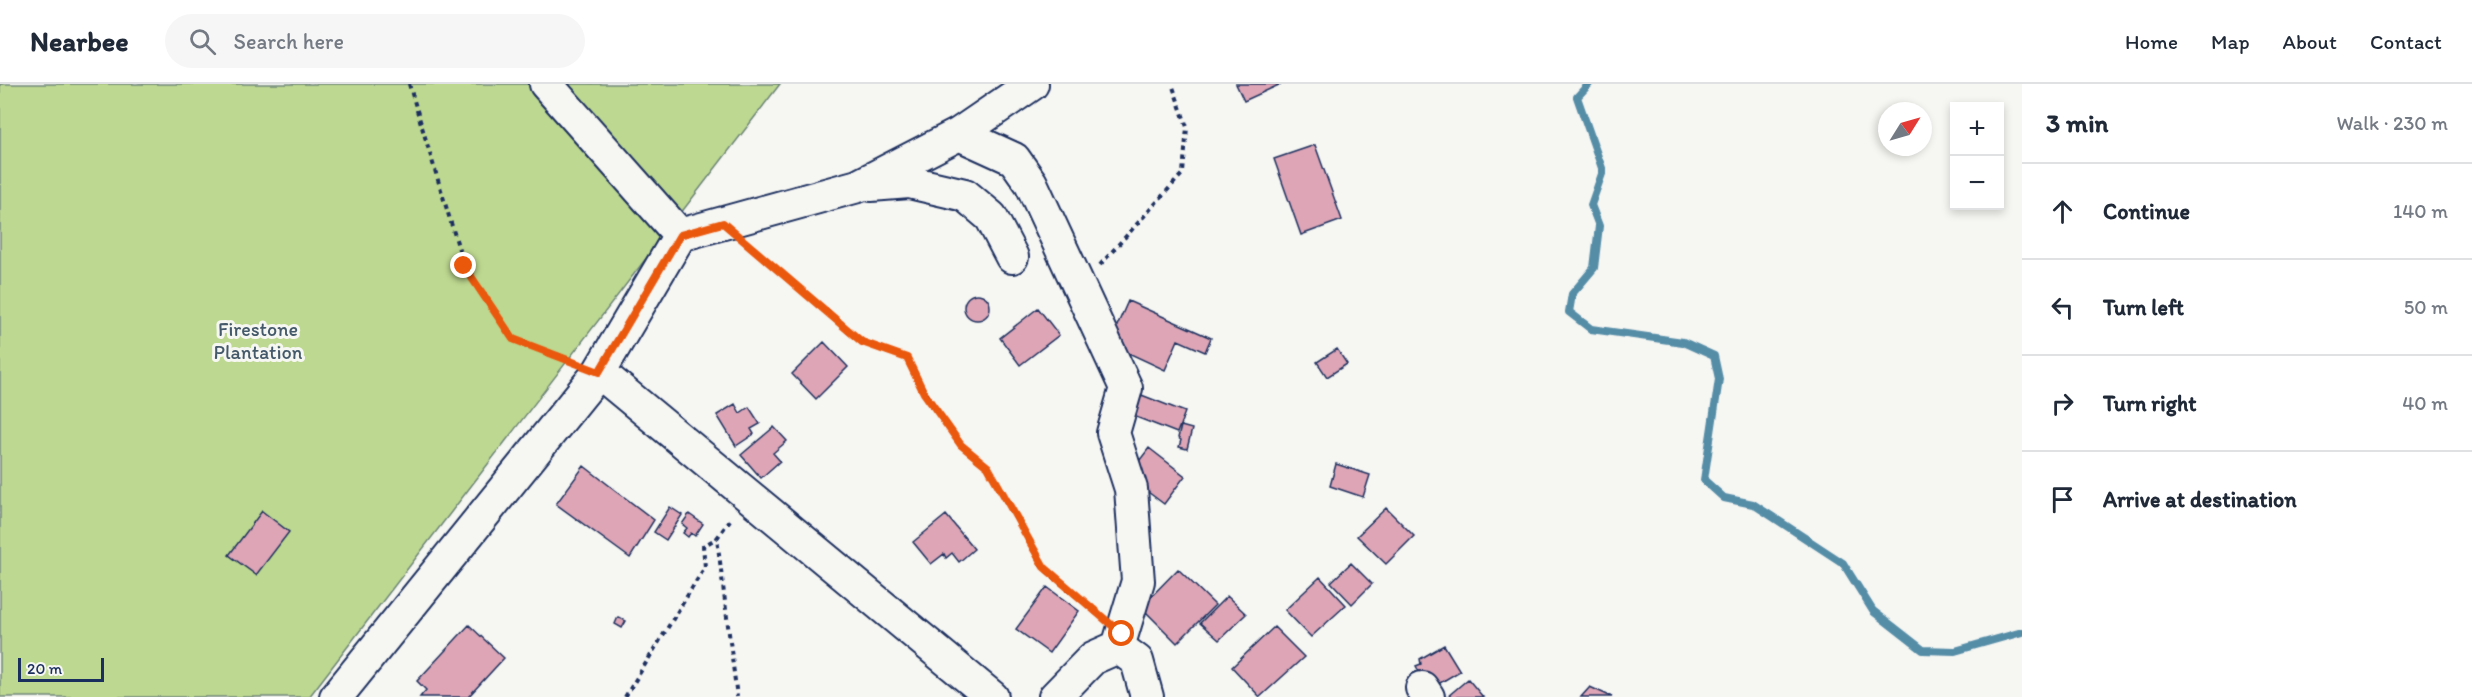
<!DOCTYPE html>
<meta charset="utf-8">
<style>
:root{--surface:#fff;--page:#f6f6f7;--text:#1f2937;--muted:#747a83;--line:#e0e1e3}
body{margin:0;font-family:Itim,sans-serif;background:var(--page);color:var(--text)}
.controls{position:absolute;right:18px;top:18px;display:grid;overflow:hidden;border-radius:0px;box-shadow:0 3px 9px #0003}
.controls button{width:54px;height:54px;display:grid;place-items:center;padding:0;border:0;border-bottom:2px solid var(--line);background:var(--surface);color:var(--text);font:30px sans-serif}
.compass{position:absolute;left:1878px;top:18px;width:54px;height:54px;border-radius:50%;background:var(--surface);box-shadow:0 3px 9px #0003;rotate:53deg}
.scale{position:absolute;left:18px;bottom:15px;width:86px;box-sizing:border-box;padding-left:6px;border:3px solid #1b2f5e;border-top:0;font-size:16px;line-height:21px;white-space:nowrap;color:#1b2f5e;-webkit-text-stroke:4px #f6f6f2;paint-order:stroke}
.stop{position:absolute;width:18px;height:18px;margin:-14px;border:4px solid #ea580c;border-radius:50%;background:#fff}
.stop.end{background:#ea580c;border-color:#fff;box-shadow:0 2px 6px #0008}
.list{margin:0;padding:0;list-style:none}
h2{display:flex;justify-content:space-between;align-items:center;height:78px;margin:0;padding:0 24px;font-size:26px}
h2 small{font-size:20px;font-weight:400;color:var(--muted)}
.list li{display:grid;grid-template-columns:39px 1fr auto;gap:18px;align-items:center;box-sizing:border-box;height:96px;padding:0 24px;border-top:2px solid var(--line)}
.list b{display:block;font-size:22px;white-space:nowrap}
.list em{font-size:20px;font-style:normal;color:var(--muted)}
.icon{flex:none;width:33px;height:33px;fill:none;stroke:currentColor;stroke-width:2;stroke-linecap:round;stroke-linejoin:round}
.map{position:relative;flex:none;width:2022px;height:613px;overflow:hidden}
header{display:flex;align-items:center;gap:36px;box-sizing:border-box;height:84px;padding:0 30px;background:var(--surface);border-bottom:2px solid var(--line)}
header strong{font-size:28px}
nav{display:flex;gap:33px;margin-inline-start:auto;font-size:21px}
.search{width:420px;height:54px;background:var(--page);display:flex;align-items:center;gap:15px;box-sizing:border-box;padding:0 21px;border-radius:33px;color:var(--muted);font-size:22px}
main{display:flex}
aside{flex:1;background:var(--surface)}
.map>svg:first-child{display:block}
.green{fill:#bdd890;stroke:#6c8477;stroke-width:1.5}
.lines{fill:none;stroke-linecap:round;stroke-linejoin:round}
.stream{stroke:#558da7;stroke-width:8}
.building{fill:#dda5b5;stroke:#1b2f5e;stroke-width:1.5}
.street-casing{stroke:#1b2f5e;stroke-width:36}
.path{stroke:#1b2f5e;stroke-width:4;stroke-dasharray:4.5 4.5;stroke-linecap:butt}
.street{stroke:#f6f6f2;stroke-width:32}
.route{stroke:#ea580c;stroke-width:8}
.labels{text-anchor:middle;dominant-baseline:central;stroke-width:6;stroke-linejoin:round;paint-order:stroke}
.park-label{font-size:20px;fill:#44596a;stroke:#f6f6f2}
</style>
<header>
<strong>Nearbee</strong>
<div class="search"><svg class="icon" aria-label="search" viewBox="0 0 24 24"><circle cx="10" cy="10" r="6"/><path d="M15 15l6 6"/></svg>Search here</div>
<nav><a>Home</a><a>Map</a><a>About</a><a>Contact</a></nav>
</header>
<main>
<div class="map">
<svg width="2022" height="613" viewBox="0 0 2022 613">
<rect width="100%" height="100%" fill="#f6f6f2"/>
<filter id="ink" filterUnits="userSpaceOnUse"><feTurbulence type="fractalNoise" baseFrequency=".0167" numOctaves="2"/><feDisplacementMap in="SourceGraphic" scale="12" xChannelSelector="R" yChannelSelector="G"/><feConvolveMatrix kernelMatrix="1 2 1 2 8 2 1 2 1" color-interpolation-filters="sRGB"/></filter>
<g filter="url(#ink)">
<path class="green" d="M0,0H780L309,613H0Z"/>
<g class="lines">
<path class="stream" d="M1589,0L1577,13L1603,87L1591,121L1599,142L1594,184L1572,210L1569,228L1591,245L1683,258L1714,272L1719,295L1704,396L1724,414L1753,420L1843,479L1873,527L1923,566L1955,567L2022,548"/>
</g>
<path class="building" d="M1236,0H1281L1244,17Z
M1315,61L1342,136L1301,151L1274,75Z
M964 223a13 13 0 1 1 26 0a13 13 0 1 1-26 0Z
M1128,217L1211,254L1205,268L1178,256L1165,286L1109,260Z
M1038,224L1059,251L1020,281L1000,254Z
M824,258L848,283L816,315L792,290Z
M1337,265L1347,280L1327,293L1317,278Z
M1139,310L1185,328L1177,349L1131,331Z
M735,320L740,329L749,323L760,340L751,345L754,350L736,362L717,331Z
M1181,342L1192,345L1187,365L1179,363L1181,356L1178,354Z
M774,343L787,357L773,369L780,377L761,394L741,371Z
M1149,364L1185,392L1164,420L1144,405L1130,389Z
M1336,380L1370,391L1363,413L1330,402Z
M584,382L654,436L630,474L556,420Z
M670,423L682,431L666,456L654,448Z
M1386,424L1414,452L1386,480L1357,452Z
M262,427L289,448L256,491L229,471Z
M689,430L703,440L695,452L691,449L688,453L683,449L687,444L682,440Z
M946,431L974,465L959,478L952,469L946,474L944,470L931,480L913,458Z
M1351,479L1372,500L1352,520L1331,498Z
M1178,485L1215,521L1177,559L1141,523Z
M1320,493L1346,521L1311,553L1285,526Z
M1047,503L1079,527L1049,569L1016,545Z
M1227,512L1246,530L1219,556L1200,539Z
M618,533L626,537L622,544L615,540Z
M469,541L504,574L468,613H420L426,606L417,597Z
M1274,543L1304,573L1260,613L1232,583Z
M1444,561L1460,587L1435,602H1427L1416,582L1421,580L1420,575Z
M1468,595L1483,613H1447Z
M1590,603L1612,613H1581Z"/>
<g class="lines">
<g class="street-casing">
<path id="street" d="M546,0L680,151
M959,50L1014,75L1031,99L1126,304L1113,349L1131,405L1138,497L1118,563
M871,101L909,98L965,111L991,133L1012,173
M599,288L992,613
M1422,604L1428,613
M336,613L599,288L680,151L858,102L959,50L1032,0
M1055,613L1093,574L1118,563L1137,577L1147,613"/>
</g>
<path class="path" d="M409,0L464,182L513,255L569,276
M751,163L862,258L907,274L924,308L961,361L988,383L1044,484L1098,530
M1100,181L1183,89L1187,43L1172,0
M730,436L717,454L737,613
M625,613L705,483L703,462L717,454"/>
<use href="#street" class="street"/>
</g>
</g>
<g class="lines" filter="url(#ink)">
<path class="route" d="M464,182L513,255L599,288L680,151L723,139L862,258L907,274L924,309L961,361L988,383L1044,483L1122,550"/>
</g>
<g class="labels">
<g class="park-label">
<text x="258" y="245">Firestone<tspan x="258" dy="23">Plantation</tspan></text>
</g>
</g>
</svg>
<div class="controls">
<button>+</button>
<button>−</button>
</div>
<svg class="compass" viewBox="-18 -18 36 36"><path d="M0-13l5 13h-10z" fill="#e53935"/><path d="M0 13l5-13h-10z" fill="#747a83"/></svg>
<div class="scale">20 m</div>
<div class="stop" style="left:1122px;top:550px"></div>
<div class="stop end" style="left:464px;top:182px"></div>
</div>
<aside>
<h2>3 min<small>Walk · 230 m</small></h2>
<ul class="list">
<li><svg class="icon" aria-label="ahead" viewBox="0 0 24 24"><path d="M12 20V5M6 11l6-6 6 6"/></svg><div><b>Continue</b></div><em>140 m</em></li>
<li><svg class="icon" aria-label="left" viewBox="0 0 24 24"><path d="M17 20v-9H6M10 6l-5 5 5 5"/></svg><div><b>Turn left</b></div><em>50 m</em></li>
<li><svg class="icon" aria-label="right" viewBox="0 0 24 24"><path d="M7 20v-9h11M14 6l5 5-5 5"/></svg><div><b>Turn right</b></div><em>40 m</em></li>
<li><svg class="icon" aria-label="arrive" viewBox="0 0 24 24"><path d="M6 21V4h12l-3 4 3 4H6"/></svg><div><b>Arrive at destination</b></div></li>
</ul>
</aside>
</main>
